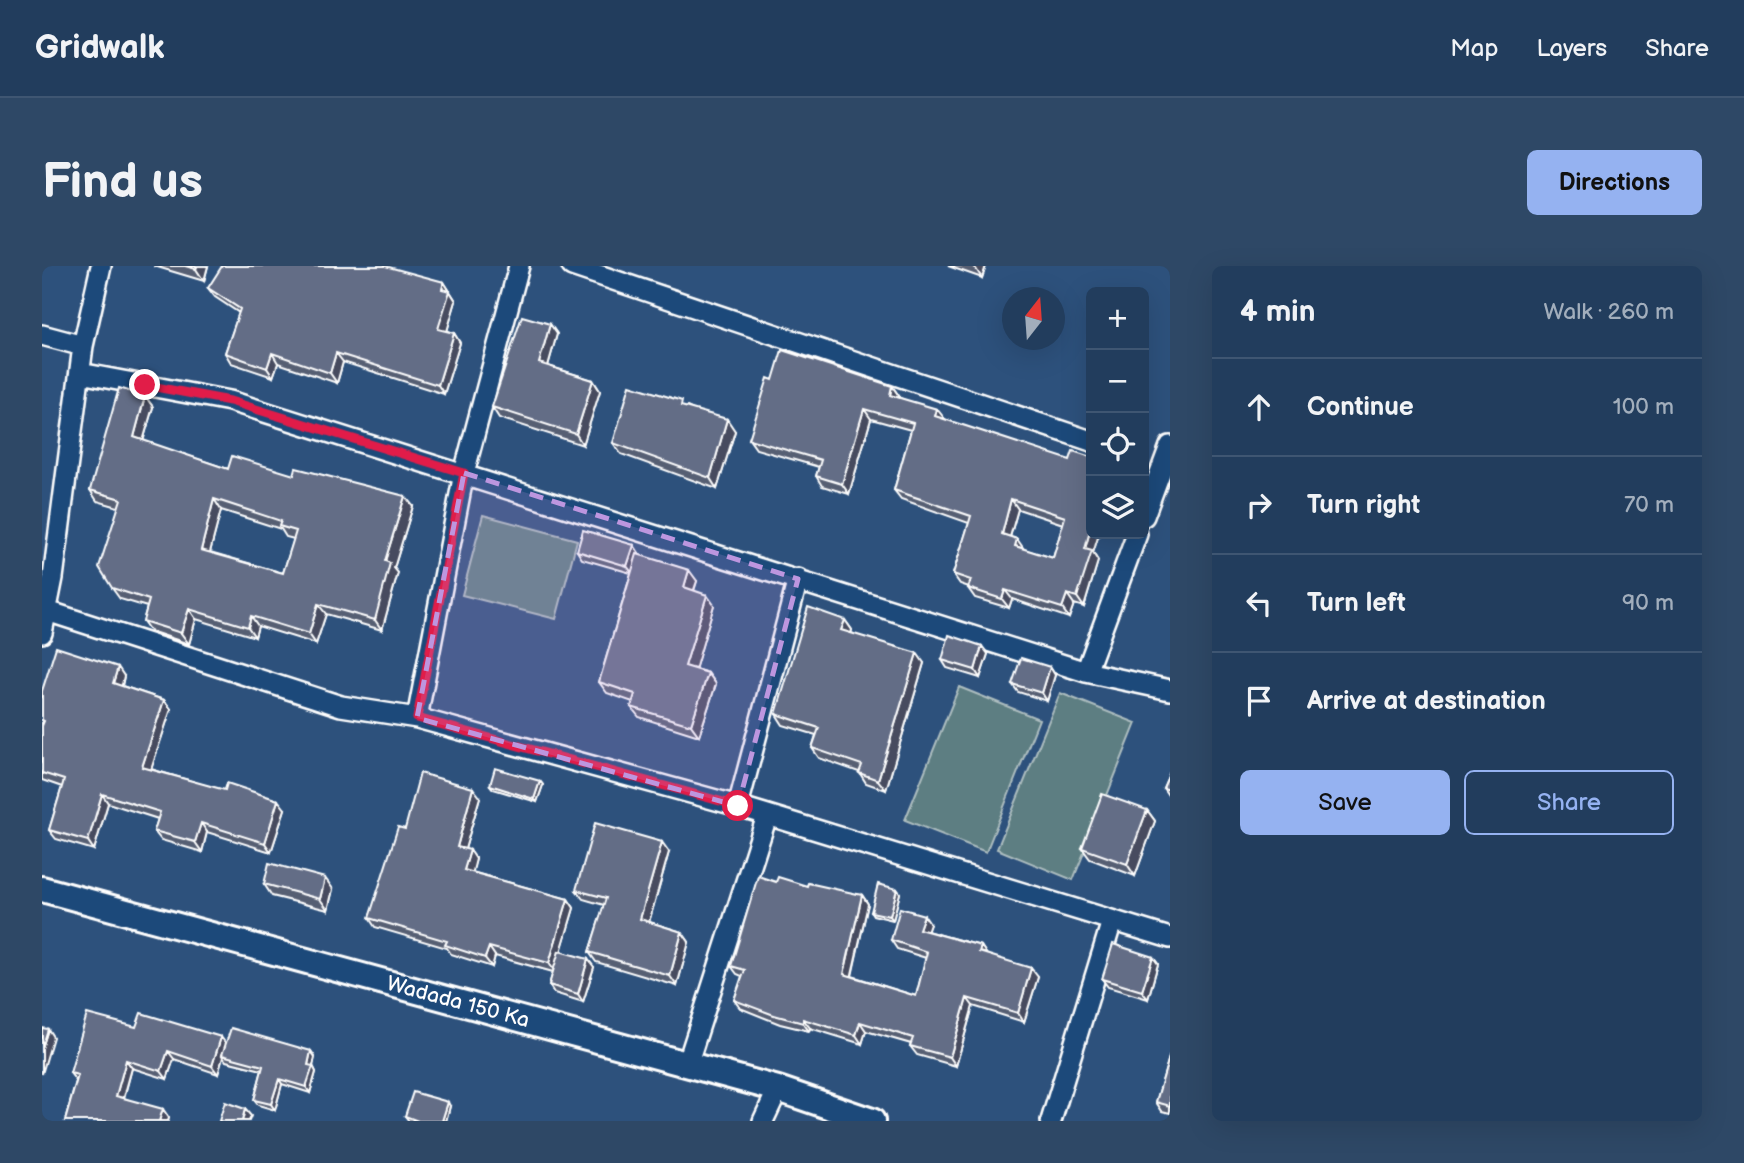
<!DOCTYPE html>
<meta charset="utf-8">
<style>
:root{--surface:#223d5d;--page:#2e4866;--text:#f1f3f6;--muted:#a2aebc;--line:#3f5672;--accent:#95b2f1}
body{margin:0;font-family:"Balsamiq Sans",sans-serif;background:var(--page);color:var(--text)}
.controls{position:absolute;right:21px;top:21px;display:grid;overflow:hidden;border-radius:10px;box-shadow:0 7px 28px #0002}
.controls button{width:63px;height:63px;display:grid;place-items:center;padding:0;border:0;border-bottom:2px solid var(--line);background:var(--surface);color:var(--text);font:35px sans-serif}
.compass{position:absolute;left:960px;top:21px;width:63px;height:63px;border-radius:50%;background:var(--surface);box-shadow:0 7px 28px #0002;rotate:17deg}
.stop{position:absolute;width:21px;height:21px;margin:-16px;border:5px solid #e11d48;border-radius:50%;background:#fff}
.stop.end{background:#e11d48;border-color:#fff;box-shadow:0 2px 7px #0008}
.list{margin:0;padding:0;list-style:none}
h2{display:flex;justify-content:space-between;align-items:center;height:91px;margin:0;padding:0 28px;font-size:30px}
h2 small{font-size:23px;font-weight:400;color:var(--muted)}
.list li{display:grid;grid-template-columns:46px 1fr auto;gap:21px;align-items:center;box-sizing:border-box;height:98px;padding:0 28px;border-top:2px solid var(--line)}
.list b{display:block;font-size:26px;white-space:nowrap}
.list em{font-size:23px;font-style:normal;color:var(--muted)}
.actions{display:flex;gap:14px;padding:21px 28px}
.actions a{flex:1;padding:16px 0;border:2px solid var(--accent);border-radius:10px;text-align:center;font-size:24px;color:var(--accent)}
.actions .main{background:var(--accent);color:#111}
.icon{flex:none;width:38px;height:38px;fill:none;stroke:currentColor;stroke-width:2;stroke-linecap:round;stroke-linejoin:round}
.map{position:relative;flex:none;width:1128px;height:855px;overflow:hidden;border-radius:10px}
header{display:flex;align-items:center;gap:42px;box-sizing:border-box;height:98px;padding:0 35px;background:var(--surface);border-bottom:2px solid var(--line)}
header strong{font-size:33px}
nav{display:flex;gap:38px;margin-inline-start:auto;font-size:24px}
.intro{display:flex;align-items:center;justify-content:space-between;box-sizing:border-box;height:168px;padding:0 42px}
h1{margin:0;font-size:49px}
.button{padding:18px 32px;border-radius:10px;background:var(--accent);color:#111;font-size:24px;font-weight:700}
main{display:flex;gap:42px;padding:0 42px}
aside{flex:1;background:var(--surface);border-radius:10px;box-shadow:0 7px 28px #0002}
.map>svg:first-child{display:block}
.green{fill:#5d7e82;stroke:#aebec0;stroke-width:2}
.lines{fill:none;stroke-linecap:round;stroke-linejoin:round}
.minor-casing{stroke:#fff;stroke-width:24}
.tertiary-casing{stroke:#fff;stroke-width:30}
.minor{stroke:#1f4a7a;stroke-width:19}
.tertiary{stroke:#1f4a7a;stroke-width:24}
.wall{fill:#565e73;stroke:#fff;stroke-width:2;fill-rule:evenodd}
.shaded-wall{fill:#464c5e;stroke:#fff;stroke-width:2}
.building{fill:#646d86;stroke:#fff;stroke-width:2;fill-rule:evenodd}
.route{stroke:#e11d48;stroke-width:9}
.marked{fill:#bd96df;fill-opacity:0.2;stroke:#bd96df;stroke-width:5;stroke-dasharray:14 9;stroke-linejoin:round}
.labels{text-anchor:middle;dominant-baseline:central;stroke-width:5;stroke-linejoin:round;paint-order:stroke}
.street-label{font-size:21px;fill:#fff;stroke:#1f4a7a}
</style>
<header>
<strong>Gridwalk</strong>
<nav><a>Map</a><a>Layers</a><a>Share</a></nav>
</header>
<div class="intro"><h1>Find us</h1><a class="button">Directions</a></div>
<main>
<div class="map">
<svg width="1128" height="855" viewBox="0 0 1128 855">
<rect width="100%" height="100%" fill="#2d517c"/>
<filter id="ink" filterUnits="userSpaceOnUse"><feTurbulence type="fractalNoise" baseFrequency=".0143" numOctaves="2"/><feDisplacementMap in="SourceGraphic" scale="14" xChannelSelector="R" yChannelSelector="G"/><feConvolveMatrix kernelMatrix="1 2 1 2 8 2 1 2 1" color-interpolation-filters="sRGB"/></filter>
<g filter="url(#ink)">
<path class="green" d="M441,249L535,274L514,353L420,329Z
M917,421L997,453L944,586L863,554Z
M1018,427L1094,457L1031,614L955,583Z"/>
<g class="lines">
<g class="minor-casing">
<path id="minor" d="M530,0L1049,175
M0,69L41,80
M38,107L188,135L1044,406L1128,424
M1102,250L1128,180
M5,345L299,440L375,452L696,540L1128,672
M0,367L11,312L41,80L59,0
M1044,406L1095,268
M375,452L422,207L477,0
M696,540L756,313
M645,799L725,550
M721,855L736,823
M1009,855L1070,655"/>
</g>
<g class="tertiary-casing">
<path id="tertiary" d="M0,623L736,823L830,855"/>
</g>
<use href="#minor" class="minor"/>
<use href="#tertiary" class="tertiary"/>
</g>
<path class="wall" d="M112,0H166L162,15Z
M906,0H944L940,12Z
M402,16L414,35L405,65L412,67L418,77L402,128L301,96L295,117L236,97L231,111L189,97L183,87L197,47L173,31L166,22Z
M508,58L515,68L506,100L551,114L558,125L541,179L457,152L450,141Z
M731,114L850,120L857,130L856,131L902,152L1049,268H1057L1051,287L1056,295L1042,341L1032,338L1027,352L970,333L967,342L933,332L926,322L927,321L918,318L911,308L927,257L859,233L852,224L869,164L829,153L807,228L780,220L774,210L777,201L714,183L707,173ZM976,243L1021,258L1011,292L981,283L968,271Z
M103,130L111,141L101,175L186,203L252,209L371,240L352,302L356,307L340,364L284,348L274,378L216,360L213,371L154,353L147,378L108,365L101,355L105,341L78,333L70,322L76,241L55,235L48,224ZM179,244L239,263L244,271L252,273L241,307L168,286Z
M645,141L693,165L675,223L579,188L571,177Z
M535,285L597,287V289L655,315L652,325L672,339L653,403L666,407L674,418L657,470L597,451L589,441L591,436L565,427L557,416L589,307L540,293Z
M803,354L810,364L809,367L882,397L844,524L824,517L817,506L777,492L770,482L774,469L741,459L734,448Z
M946,388L938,412L905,402L900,394Z
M1008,401L1013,409L1005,435L976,426L970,418Z
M82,410L80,420L122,434L129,443L109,503L243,543L229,586L165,566L160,586L119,574L112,565L116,553L66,537L52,584L14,573L7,564L20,521L0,514V425Z
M1128,506V532L1121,522Z
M498,515L501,519L495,536L451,523L448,519Z
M438,531L423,583L434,593L430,606L526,633L532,642L519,685L552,701L541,736L512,727L507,719L511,706L453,690L450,701L409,688L405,682L333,661L327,652L363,563Z
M1105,544L1113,555L1093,610L1048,593L1040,582Z
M627,586L607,656L640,666L647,676L635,720L554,696L547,686L562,639L541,633L534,624Z
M734,616L820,629L826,638L810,710L874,730L884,692L855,683L849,674L888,658L885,665L939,680L945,689L996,711L982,756L931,740L914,800L875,789L868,780L869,778L824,765L820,778L768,762L767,765L738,758L698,742L692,734L700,710L695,708L689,700Z
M222,618L291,623L286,644L230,630Z
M855,623L858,627L851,654L831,649L829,646Z
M1111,691L1116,698L1106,733L1066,721L1060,713Z
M94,761L184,777L269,785L273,791L271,800L274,806L268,827L240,818L233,844L216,839L212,834L220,804L184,795L181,791L176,808L132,793L125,813L90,802L82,832L127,852L126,855H23L34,815L28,807Z
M1128,788V847L1120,845L1114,836Z
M408,840L404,855H367L363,850Z"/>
<path class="shaded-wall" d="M155,0H166L162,15L154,3Z
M932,0H944L940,12Z
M402,16L414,35L403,72L396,63L400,23Z
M508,58L515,68L504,107L497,97Z
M412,67L418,77L402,128L396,119Z
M230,87L236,97L231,111L225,102Z
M294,87L301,96L295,117L288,107Z
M551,114L558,125L541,179L534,168Z
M850,120L857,130L854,139L848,129Z
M103,130L111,141L99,182L92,171Z
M822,143L829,153L807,228L800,218Z
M895,143L902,152L899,160L893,150Z
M685,153L693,165L675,223L668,212Z
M363,230L371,240L352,302L356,307L340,364L333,354L343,295Z
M172,233L179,244L166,294L159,284Z
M969,233L976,243L966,278L960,268Z
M1049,261V268H1057L1051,287L1056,295L1042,341L1035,331L1043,283Z
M975,273L982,283L973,280Z
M592,279L597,287L591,308L585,300Z
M647,304L655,315L649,332L642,321Z
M963,324L970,333L967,342L960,333Z
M1025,328L1032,338L1027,352L1020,342Z
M665,329L672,339L651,411L643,400Z
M276,338L284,348L274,378L267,368Z
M147,343L154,353L147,378L139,367Z
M209,350L216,360L213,371L206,361Z
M803,354L810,364L807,374L799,364Z
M940,380L946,388L938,412L933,404Z
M875,387L882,397L844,524L836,514Z
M76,401L82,410L78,427L71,417Z
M1008,401L1013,409L1005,435L1000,427Z
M666,407L674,418L657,470L649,459Z
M122,434L129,443L107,510L100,501Z
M498,515L501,519L495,536L492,533Z
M431,522L438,531L421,590L415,581Z
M60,528L66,537L52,584L46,575Z
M236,534L243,543L229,586L223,577Z
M1105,544L1113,555L1093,610L1085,598Z
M159,557L165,566L160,586L153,576Z
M620,576L627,586L605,663L598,653Z
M428,584L434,593L429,613L422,604Z
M283,612L291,623L286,644L278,633Z
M855,623L858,627L851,654L848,650Z
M820,629L826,638L808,717L802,708Z
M526,633L532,642L513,706L507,697Z
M882,649L888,658L883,672L877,663Z
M640,666L647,676L635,720L628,710Z
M939,680L945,689L937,686Z
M447,681L453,690L450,701L443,692Z
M1111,691L1116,698L1106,733L1100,725Z
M546,693L552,701L541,736L536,728Z
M989,702L996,711L982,756L976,747Z
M925,732L931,740L914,800L908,791Z
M761,753L768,762L767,765L761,757Z
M818,756L824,765L820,778L814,769Z
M6,763L11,771L0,808V782Z
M179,771L185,779L180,789L181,791L176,808L170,800Z
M126,785L132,793L125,813L119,805Z
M269,785L273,791L271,800L274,806L268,827L264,821L266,799Z
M84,794L90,802L80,838L74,830Z
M237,813L240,818L233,844L229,838Z
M406,836L408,840L404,855H400Z
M121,843L127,852L126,855H117Z
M203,843L209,850L207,855H200Z"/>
<path class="building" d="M143,0H155L154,3Z
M180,0H343L402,16L400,23L408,25L396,63L412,67L396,119L294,87L288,107L230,87L225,102L183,87L198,43L166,22Z
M480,50L508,58L497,97L551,114L534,168L450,141Z
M740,84L850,120L848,129L895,143L893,150L1028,194L1031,185L1049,191V261L1043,283L1050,285L1035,331L1025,328L1020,342L963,324L960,333L926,322L929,314L911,308L929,250L852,224L871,157L822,143L800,218L774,210L779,194L707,173L726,112L731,114ZM969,233L1023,251L1011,292L973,280L975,273L960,268Z
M588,119L640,135L639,140L685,153L668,212L571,177Z
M77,122L103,130L92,171L186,203L190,190L252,209L254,202L363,230L343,295L348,297L333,354L276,338L267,368L209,350L206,361L147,343L139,367L101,355L107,334L70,322L57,301L79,233L48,224ZM172,233L239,255L237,260L254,265L241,307L159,284Z
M541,264L592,279L585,300L535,285Z
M595,288L647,304L642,321L665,329L643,400L666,407L649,459L589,441L593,428L557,416Z
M766,341L803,354L799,364L875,387L836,514L817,507L820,499L770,482L777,462L734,448Z
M907,369L940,380L933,404L900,394Z
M14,381L76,401L71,417L122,434L100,501L183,524L185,517L236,534L223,577L159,557L153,576L112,565L118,546L60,528L46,575L7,564L22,514L0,507V460L2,455L0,454V425Z
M979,392L1008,401L1000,427L970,418Z
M453,502L498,515L492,533L448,519Z
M1128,506V524L1121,522Z
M378,507L431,522L415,581L428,584L422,604L526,633L507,697L447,681L443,692L403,679L405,675L327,652L356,561L363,563Z
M1060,528L1105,544L1085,598L1040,582Z
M553,557L620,576L598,653L640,666L628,710L547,686L564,632L534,624Z
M227,597L283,612L278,633L222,618Z
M716,610L734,616L736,611L765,620L766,617L820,629L802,708L874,730L885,686L849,674L858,642L882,649L877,663L939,680L937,686L989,702L976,747L925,732L908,791L868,780L871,772L818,756L814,769L761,753V757L732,749L692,734L703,704L689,700Z
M836,618L855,623L848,650L829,646Z
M1071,678L1111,691L1100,725L1060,713Z
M517,685L546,693L536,728L507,719Z
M99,747L179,771L170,800L126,785L119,805L84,794L74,830L121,843L117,855H23L36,809L28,807L45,748L94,761Z
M0,762L6,763L0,782Z
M189,762L269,785L266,799L271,800L264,821L237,813L229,838L212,834L221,800L180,789Z
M1128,788V840L1114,836Z
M371,826L406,836L400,855H376L363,850Z
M183,836L203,843L200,855H177Z"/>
</g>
<g class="lines" filter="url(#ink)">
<path class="route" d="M103,119L188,135L422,207L375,452L696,540"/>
</g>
<path class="marked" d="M422,207L756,313L696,540L375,452Z"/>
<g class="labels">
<g class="street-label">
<text transform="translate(416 736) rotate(15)">Wadada 150 Ka</text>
</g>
</g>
</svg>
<div class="controls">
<button>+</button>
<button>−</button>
<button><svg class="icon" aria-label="locate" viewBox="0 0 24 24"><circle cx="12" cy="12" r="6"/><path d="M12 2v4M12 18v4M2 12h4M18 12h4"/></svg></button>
<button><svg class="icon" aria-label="layers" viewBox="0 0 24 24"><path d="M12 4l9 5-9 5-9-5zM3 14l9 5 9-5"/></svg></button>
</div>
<svg class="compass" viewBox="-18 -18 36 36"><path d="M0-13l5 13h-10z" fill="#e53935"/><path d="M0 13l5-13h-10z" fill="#a2aebc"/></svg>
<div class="stop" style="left:696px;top:540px"></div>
<div class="stop end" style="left:103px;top:119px"></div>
</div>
<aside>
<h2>4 min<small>Walk · 260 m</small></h2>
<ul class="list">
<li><svg class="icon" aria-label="ahead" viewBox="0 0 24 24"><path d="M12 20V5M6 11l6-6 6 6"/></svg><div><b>Continue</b></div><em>100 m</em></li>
<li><svg class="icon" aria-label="right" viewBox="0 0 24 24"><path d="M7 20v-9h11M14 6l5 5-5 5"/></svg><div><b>Turn right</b></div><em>70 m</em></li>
<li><svg class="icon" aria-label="left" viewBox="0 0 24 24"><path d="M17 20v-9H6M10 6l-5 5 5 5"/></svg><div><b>Turn left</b></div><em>90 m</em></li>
<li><svg class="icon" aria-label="arrive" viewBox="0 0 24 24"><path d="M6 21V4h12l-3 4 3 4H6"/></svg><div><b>Arrive at destination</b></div></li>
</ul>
<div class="actions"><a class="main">Save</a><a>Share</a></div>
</aside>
</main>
